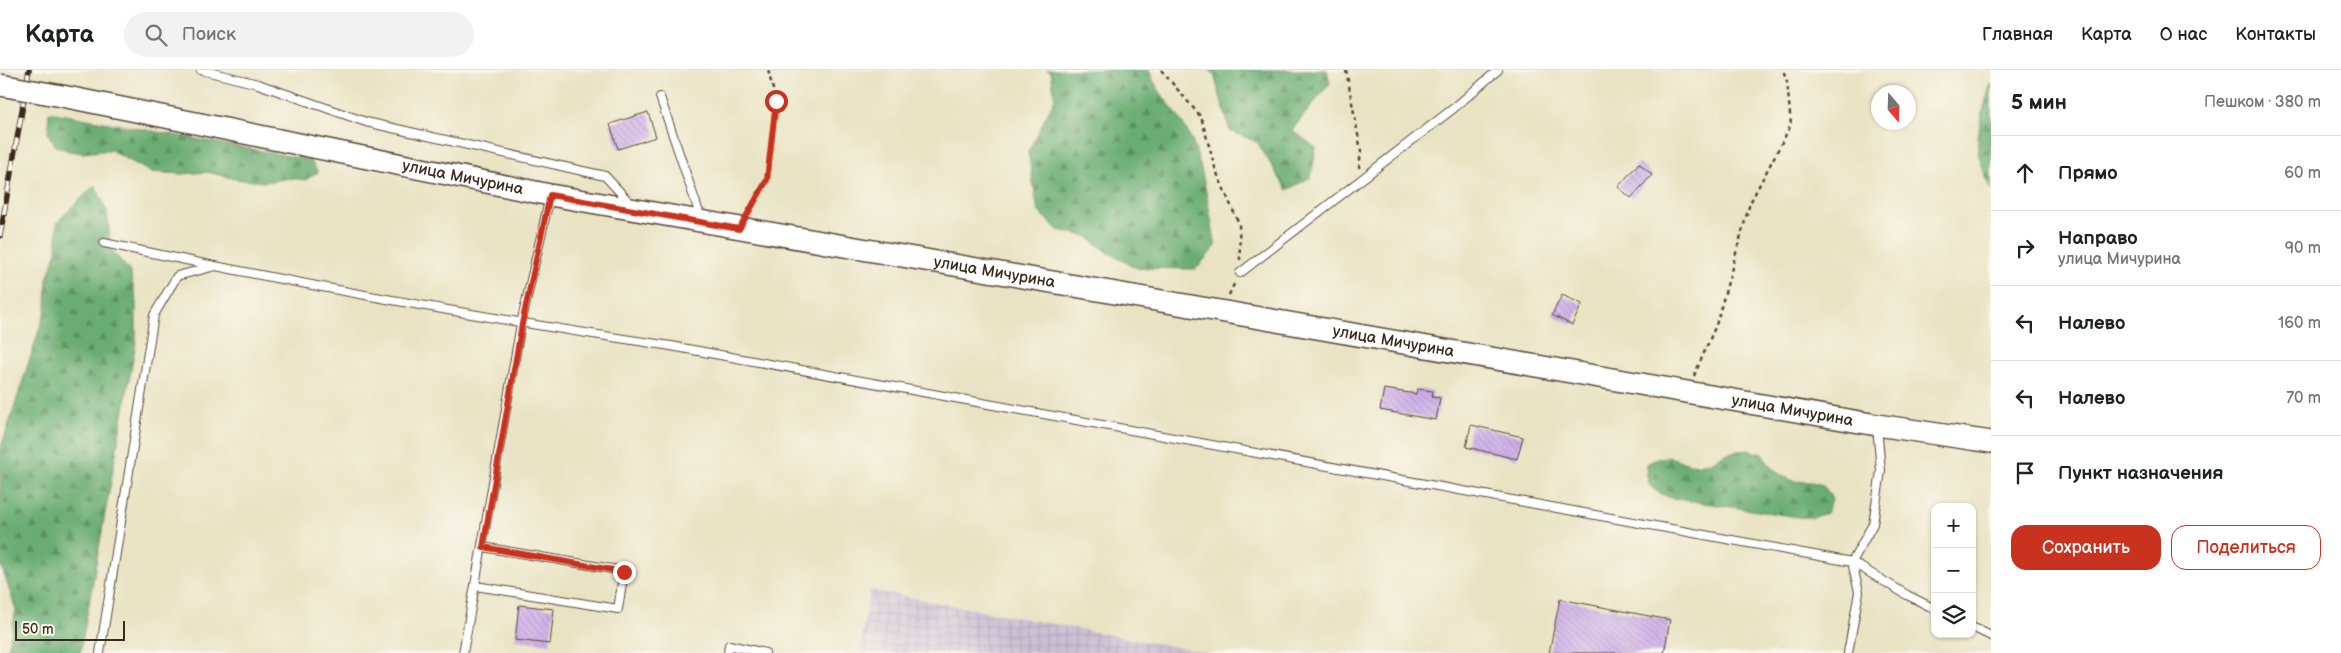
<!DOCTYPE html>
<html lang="ru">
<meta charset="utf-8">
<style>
:root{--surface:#fff;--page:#f2f2f2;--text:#202124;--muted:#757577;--line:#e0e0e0;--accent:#c8321e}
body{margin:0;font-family:"Balsamiq Sans",sans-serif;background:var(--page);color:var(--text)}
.controls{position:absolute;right:15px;bottom:15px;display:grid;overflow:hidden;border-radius:10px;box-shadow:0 1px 4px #0004}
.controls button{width:45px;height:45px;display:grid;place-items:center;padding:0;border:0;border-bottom:1px solid var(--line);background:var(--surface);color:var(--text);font:25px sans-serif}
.compass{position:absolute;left:1871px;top:15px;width:45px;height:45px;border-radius:50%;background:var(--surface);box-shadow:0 1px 4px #0004;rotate:161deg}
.scale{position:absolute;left:15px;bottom:12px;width:110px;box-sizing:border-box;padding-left:5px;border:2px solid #3b2a1e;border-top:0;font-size:14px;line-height:18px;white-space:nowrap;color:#3b2a1e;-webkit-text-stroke:4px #fbf7ec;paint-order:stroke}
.stop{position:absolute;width:15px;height:15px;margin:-11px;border:4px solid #c8321e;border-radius:50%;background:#fff}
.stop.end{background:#c8321e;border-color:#fff;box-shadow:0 1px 5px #0008}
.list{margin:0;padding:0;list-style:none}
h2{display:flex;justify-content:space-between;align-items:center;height:65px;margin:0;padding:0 20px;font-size:21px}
h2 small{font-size:16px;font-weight:400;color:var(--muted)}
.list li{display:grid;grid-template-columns:32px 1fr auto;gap:15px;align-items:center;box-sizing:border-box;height:75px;padding:0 20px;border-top:1px solid var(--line)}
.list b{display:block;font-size:19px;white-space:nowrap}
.list p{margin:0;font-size:16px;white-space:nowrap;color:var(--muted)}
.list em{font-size:16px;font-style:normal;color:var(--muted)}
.actions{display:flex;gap:10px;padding:15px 20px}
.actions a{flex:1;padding:11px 0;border:1px solid var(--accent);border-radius:15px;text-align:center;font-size:18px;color:var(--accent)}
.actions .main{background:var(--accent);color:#fff}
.icon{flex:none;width:28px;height:28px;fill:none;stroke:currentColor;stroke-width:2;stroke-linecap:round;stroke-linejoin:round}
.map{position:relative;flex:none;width:1991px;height:583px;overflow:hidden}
header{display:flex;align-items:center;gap:30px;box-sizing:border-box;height:70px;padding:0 25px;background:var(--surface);border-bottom:1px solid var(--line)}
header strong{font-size:24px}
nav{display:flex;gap:28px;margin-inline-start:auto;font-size:18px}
.search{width:350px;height:45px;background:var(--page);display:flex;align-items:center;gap:12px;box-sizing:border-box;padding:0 18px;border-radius:28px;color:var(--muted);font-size:19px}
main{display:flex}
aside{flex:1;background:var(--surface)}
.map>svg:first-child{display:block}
.industrial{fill:url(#industrial-grid)}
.forest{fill:url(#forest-firs);stroke:#536c48}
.building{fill:url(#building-back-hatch)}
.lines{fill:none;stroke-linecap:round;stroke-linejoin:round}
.service-casing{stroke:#554637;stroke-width:10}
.secondary-casing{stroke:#554637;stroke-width:24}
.path{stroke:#554637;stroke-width:2.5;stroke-dasharray:4 4;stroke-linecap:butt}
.service{stroke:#fff;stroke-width:8}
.secondary{stroke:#fff;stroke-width:21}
.rail-casing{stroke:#3b2a1e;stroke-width:5.5}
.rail{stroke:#fbf7ec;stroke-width:4;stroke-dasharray:11;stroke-linecap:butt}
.secondary-bridge-casing{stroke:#554637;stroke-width:24;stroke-linecap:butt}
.secondary-bridge{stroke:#fff;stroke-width:21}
.route{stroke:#c8321e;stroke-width:6}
.labels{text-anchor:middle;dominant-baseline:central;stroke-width:4;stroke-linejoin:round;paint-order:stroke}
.street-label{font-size:16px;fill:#3b2a1e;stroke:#fbf7ec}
</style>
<header>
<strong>Карта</strong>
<div class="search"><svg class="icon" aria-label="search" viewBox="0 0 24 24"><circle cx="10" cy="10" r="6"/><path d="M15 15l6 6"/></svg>Поиск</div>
<nav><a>Главная</a><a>Карта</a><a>О нас</a><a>Контакты</a></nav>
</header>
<main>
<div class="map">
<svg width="1991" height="583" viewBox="0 0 1991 583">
<defs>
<pattern id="industrial-grid" width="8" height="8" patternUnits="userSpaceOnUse" patternTransform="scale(1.25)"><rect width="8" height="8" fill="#cbbfd5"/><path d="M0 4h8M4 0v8" fill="none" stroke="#afa4b6"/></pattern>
<pattern id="forest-firs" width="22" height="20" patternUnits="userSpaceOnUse" patternTransform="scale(1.25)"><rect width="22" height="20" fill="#6bad72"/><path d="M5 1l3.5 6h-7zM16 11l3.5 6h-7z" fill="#598d5d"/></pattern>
<pattern id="building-back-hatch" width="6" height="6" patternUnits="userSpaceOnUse" patternTransform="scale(1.25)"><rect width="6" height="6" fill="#ccacea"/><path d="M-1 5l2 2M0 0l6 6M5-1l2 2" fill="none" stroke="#a78cbd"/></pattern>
</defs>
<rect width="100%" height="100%" fill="#fbf7ec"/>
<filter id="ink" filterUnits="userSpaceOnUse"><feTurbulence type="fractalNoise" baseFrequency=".02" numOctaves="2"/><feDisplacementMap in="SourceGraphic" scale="10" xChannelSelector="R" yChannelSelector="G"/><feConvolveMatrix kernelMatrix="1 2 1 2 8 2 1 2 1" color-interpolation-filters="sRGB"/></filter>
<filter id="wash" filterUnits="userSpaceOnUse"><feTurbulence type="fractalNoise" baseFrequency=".0096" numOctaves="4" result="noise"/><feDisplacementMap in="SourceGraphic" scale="20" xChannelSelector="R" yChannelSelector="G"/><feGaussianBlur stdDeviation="1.12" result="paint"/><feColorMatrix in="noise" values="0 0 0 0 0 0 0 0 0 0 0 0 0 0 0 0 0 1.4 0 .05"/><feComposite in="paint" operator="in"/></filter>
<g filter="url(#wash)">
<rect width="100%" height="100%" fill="#e9e3c3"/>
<path class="industrial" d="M870,520L1208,583H859Z"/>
<path class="forest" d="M1047,0H1149C1156,22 1175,39 1186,59C1203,87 1209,143 1216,176L1196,199L1137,198L1109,183L1086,166L1058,160L1038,141L1028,82L1055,29L1051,2Z
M1210,0H1327L1330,13L1292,60L1316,78L1311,107L1287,120L1257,72L1230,61L1214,5Z
M1991,13V120C1987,110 1983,100 1980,90C1973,67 1985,35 1991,13Z
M49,42L310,90L318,102L306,110L291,108L263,112L235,109L208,102L181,104L150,102L111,80L83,83L69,81L56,76L48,64Z
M95,115L107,141L111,179L130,202L136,229V272L80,583H7L16,540L0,492V381L46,239L47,209L57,181V152Z
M1748,380L1762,384C1770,397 1780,408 1796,411C1806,413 1814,410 1823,416C1827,419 1830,425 1832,430L1826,443L1813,448L1798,447L1671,428C1651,420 1646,417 1647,394C1675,377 1677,398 1703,394C1713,393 1722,384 1732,382C1737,380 1743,381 1748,380Z"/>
<g id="blocks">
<path class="building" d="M648,42L656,67L618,79L610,54Z
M1639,93L1652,105L1631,128L1618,117Z
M1562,225L1582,234L1572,255L1552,245Z
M1384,319L1416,324L1417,319L1433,321L1432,327L1440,328L1436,350L1380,340Z
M1471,355L1523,367L1517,389L1466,377Z
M1560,529L1670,550L1664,583H1549Z
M519,535L554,539L550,574L515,570Z"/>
</g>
</g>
<g filter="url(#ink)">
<use href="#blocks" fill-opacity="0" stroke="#554637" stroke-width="1"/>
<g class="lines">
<g class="service-casing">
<path id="service" d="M201,0L258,14L366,52L605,106L631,134
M660,27L701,148
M104,173C292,213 481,248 671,276L1852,492L1907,525L1935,539
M1240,203L1454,38L1498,0
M476,516L618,539L624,501L483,477
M1972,557L1991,566
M100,583L154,245L177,206L212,197
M463,583L521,254L550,126
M728,583L729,575L765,583
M1848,583L1859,522L1852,492L1873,454L1881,401L1877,356"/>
</g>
<g class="secondary-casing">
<g id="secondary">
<path id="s1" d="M62,26L550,125L1877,355L1991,372"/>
</g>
</g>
<path class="path" d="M1161,0L1201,47L1216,101L1239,154L1240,190
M1346,0L1361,81L1359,98
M748,142L767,109L776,31L768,0
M1229,225L1235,212
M1694,306L1716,255L1750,133L1791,55L1787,11L1783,0"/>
<use href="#service" class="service"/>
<use href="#secondary" class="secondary"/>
<g class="rail-casing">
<path id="rail" d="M0,166L29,0"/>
</g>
<use href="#rail" class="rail"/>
<g class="secondary-bridge-casing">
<path id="secondary-bridge" d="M0,15L62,26"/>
</g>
<use href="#secondary-bridge" class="secondary-bridge"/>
</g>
</g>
<g class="lines" filter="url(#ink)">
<path class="route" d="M624,502L483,477L522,254L550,125L739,159L767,110L776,31"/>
</g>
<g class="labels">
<g class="street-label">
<text stroke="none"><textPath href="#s1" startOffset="409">улица Мичурина</textPath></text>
<text stroke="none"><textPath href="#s1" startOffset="949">улица Мичурина</textPath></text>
<text stroke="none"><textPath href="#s1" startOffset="1354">улица Мичурина</textPath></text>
<text stroke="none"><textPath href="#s1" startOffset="1759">улица Мичурина</textPath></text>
</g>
</g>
</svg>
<div class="controls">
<button>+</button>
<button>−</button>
<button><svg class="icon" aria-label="layers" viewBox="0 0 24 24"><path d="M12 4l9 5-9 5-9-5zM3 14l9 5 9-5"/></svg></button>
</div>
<svg class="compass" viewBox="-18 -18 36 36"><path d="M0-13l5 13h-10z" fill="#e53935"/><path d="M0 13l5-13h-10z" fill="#757577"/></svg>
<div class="scale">50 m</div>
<div class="stop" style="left:776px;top:31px"></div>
<div class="stop end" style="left:624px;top:502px"></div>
</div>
<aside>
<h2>5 мин<small>Пешком · 380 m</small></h2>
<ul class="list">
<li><svg class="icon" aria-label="ahead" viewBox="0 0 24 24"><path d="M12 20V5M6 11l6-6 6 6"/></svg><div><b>Прямо</b></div><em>60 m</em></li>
<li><svg class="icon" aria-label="right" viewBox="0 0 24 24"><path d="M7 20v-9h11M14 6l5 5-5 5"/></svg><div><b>Направо</b><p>улица Мичурина</p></div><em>90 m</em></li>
<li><svg class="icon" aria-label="left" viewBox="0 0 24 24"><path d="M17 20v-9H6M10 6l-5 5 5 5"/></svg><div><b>Налево</b></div><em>160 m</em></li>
<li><svg class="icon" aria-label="left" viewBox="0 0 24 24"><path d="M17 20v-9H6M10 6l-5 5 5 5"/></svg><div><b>Налево</b></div><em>70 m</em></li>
<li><svg class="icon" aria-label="arrive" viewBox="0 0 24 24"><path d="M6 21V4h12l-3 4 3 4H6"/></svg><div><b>Пункт назначения</b></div></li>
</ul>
<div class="actions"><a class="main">Сохранить</a><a>Поделиться</a></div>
</aside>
</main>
